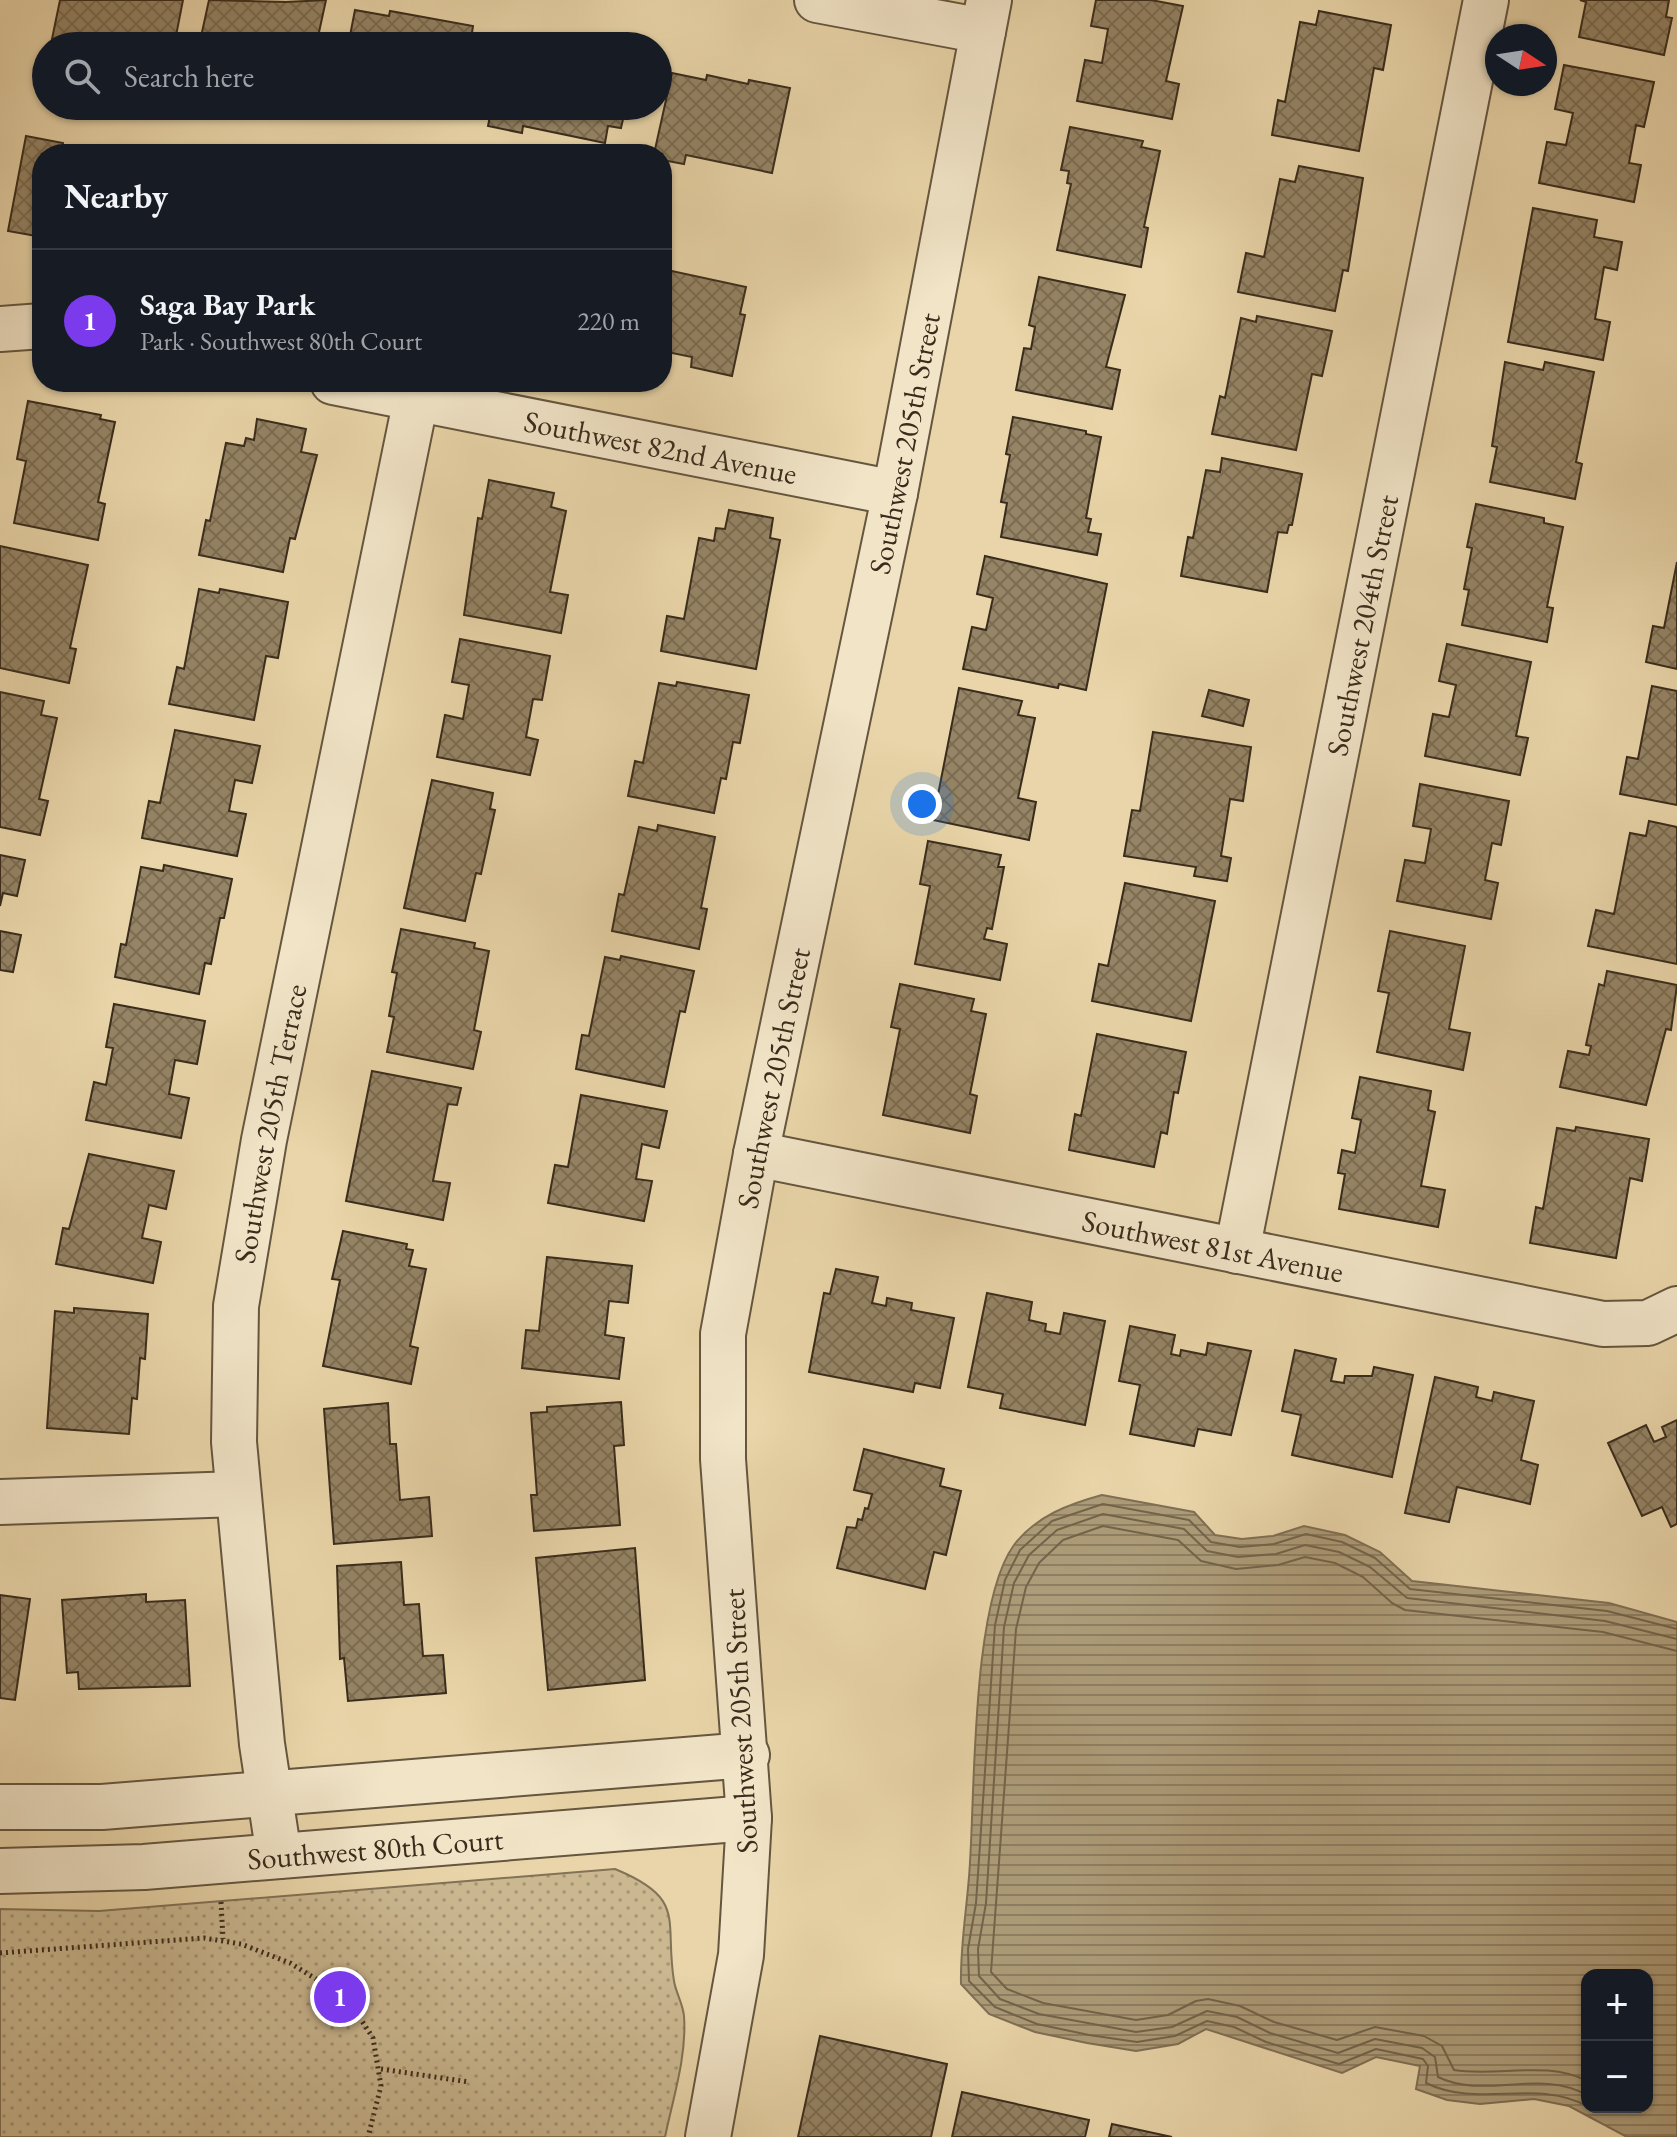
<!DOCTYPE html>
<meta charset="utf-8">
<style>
:root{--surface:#171b24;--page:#242831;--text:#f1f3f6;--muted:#9ea1a6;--line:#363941;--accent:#7c3aed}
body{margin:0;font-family:"EB Garamond",serif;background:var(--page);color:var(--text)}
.controls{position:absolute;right:24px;bottom:24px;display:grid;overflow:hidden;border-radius:16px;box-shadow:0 2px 6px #0004}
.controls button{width:72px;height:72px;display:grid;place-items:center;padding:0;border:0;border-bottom:2px solid var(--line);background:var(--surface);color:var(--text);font:40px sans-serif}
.compass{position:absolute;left:1485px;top:24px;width:72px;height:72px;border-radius:50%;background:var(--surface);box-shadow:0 2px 6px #0004;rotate:102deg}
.you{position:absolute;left:922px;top:804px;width:28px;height:28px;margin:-20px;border:6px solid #fff;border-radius:50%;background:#1a73e8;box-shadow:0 0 0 12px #1a73e833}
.badge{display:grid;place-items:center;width:52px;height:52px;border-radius:50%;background:var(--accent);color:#fff;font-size:26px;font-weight:700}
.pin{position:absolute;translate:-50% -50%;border:4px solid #fff;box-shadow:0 2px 8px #0006}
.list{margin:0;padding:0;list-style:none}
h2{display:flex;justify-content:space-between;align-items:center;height:104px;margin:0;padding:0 32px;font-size:34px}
h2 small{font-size:26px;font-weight:400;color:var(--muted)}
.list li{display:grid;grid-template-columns:52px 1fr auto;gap:24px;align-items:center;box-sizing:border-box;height:144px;padding:0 32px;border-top:2px solid var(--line)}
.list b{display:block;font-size:30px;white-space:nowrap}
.list p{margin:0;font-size:26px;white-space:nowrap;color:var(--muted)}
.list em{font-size:26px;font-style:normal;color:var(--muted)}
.icon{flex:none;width:44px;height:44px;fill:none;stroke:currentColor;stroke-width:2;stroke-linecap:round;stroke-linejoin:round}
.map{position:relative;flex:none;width:1677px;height:2137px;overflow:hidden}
.search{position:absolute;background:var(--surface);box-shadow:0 2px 6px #0004;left:32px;top:32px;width:640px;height:88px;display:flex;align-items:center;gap:20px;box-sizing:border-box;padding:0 28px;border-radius:44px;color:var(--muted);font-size:30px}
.panel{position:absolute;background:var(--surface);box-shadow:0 2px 6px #0004;left:32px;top:144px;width:640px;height:248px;border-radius:32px}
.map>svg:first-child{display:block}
.green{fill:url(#green-dots);stroke:#827256;stroke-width:2}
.water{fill:url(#water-rules);stroke:#7f6f54;stroke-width:2;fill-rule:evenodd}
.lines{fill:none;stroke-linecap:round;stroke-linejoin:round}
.shore{stroke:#73644a;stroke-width:2}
.building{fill:url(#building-cross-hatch);stroke:#392c1c;stroke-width:2}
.minor-casing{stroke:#65563f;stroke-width:48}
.path{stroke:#392c1c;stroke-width:5;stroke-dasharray:2 4;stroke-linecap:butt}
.minor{stroke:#f1e4c7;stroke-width:44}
.labels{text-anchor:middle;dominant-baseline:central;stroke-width:7;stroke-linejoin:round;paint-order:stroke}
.street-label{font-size:30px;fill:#392c1c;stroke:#f1e4c7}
</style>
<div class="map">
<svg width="1677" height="2137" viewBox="0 0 1677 2137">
<defs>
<pattern id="green-dots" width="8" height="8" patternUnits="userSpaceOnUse" patternTransform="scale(2)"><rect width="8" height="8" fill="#cbb891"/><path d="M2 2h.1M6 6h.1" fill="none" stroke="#a69676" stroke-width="1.8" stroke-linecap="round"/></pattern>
<pattern id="water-rules" width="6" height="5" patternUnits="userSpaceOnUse" patternTransform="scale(2)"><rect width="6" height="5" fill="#ad9c79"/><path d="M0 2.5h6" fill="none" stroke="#8e7f62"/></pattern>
<pattern id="building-cross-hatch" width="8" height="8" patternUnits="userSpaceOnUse" patternTransform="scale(2)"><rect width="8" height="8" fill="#958465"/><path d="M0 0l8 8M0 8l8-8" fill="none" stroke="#7b6c52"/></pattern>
</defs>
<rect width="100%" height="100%" fill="#e9d5a9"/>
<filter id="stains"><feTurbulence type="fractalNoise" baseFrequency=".0025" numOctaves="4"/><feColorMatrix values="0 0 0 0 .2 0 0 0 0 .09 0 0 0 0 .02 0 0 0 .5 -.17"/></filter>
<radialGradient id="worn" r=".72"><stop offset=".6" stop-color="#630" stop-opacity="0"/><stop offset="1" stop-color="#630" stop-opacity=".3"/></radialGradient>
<path class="green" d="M615,1869C688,1899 664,1920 674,1981C676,1993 683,2004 684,2016C687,2056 673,2098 665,2137H0V1909L99,1911Z"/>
<path class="water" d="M1102,1495L1194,1512L1215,1535L1242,1539L1273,1536L1304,1526L1345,1535L1380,1552L1412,1581L1609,1603L1677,1622V2137H1627L1569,2106L1534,2099L1480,2104L1447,2100L1416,2089L1420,2066L1376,2057L1342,2073L1206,2029L1178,2044L1136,2051L1087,2043L1035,2032L989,2014L961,1984C960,1943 968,1903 970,1862C975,1787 972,1602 1014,1545C1036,1516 1069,1504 1102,1495ZM1587,1975H1647V2107H1587Z"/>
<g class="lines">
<path class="shore" d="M1587,2081C1546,2060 1498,2077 1454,2070L1442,2046L1424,2036L1375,2027L1337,2040L1274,2022L1240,2006L1208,1999L1196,2001L1168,2015L1136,2020L1043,2003L1007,1989L991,1972L1016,1629L1026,1587L1039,1563L1063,1540L1103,1526L1178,1540L1201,1561L1236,1569L1278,1565L1305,1557L1335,1563L1363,1577L1392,1603L1405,1610L1603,1632L1677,1651
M1587,2095C1539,2068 1485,2100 1438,2077L1435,2057L1422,2048L1375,2039L1338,2053L1270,2033L1237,2017L1207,2011L1172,2027L1136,2032L1039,2014L1000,1999L979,1976L978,1949L986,1903L1004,1627L1014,1583L1029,1555L1057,1530L1103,1514L1184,1529L1207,1551L1238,1557L1276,1554L1305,1545L1339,1552L1370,1567L1407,1598L1605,1621L1677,1639
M1587,2106C1536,2078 1479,2109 1426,2083L1428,2066L1423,2059L1376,2049L1339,2064L1266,2042L1234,2027L1207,2021L1175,2036L1137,2042L1089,2035L1037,2024L995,2007L969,1981L968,1949L976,1903L995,1625L1005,1580L1020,1550L1052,1521L1103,1504L1189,1520L1211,1542L1240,1547L1274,1544L1306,1534L1342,1542L1375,1558L1410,1589L1607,1611L1677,1629"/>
</g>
<path class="building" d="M60,0H183L174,46H128L130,41L91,33L88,46L52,39Z
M209,0L286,2L326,0L316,46H199Z
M1096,0H1151L1183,6L1166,81L1179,84L1172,119L1077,101L1085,60L1102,63L1108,29L1091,26Z
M1669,0L1666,17L1672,18L1664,55L1579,37L1586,2L1580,0Z
M355,10L389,16L390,11L473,26L470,46H348Z
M1319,11L1391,25L1383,70L1374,68L1359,151L1272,135L1278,100L1285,102L1300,22L1316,25Z
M506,39L537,46H505Z
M1564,65L1654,82L1644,127L1636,125L1629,163L1641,165L1634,202L1539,183L1547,142L1566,145L1573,113L1555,109Z
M672,73L706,80L707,75L748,84L749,80L790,88L772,173L686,155L684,164L662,160V154H654Z
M393,106H459L457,118Z
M492,106H626L621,128L608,126L605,143L523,126L522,133L488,126Z
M1070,127L1143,141L1141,147L1160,151L1144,227L1148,228L1141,267L1057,250L1071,184L1067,183L1069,171L1061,170Z
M26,136L63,143L61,154H42V237L8,231Z
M1299,166L1363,178L1348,271L1343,270L1335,311L1238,292L1246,253L1264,257L1280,179L1295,182Z
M1533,208L1597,220L1594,237L1622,242L1617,270L1604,267L1595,319L1610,322L1603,360L1508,342Z
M662,262L669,263L667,270L746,287L740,314L745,315L732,376L691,367L692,357L662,351Z
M1039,277L1125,295L1106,367L1120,370L1112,409L1016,390L1024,348L1031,349L1035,327L1029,325Z
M1257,316L1332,331L1322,376L1312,374L1296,450L1212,434L1220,396L1225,398L1241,318L1256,322Z
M1505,362L1543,370L1545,362L1594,372L1576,462L1582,464L1575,499L1490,482L1497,447L1492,446Z
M28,401L101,415L100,419L115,422L98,502L105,504L98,540L14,523L26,461L17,459Z
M1013,417L1086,431V434L1101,437L1086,518L1091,519L1088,532L1101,534L1097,555L1001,537L1007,503L1001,502L1010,455L1006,454Z
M257,419L306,429L301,452L317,455L295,539L290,538L283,572L199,555L206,520L210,521L226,443L244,446L246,438L254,440Z
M1222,458L1302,474L1292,525H1289L1287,533L1278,532L1267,592L1181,576L1188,537L1193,538L1206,470L1220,472Z
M489,480L554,493L551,507L566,511L550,592L568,595L561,633L464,615L478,518L482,519Z
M1476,504L1544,518V523L1563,527L1547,607L1553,608L1547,642L1462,625L1469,590L1464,589L1472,548L1467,547Z
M729,510L773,518L770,538L780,540L756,669L661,651L667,616L684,619L699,538L714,541L716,528L725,529Z
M0,546L88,565L70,648L76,649L69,683L0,668Z
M985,556L1107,584L1086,690L1059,684L1058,688L963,669L972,627L986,630L993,598L977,594Z
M1677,562V669L1646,662L1653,626L1664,628Z
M199,589L219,593L220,589L288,602L278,658L266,656L254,720L169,704L177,667L184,669Z
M460,639L550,656L542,700L533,699L526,737L538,740L530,775L437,757L445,715L463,719L469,685L452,682Z
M1447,644L1531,662L1516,736L1528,738L1520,775L1425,756L1433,714L1449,717L1456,685L1439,681Z
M677,682L749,695L740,743L733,742L726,779L721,778L714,813L628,796L635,761L643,763L659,683L676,686Z
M1652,686L1677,691V805L1620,794L1627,757L1638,759Z
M959,688L1022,701L1018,715L1035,718L1018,798L1036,802L1029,840L933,820Z
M1209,690L1249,700L1243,726L1202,716Z
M0,692L44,701L41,715L57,718L39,799L48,801L40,835L0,827Z
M175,730L260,746L252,783L235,780L229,811L246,814L237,856L142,838L149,801L160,803Z
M1153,732L1251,747L1243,801L1230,799L1221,856L1231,858L1227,881L1194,876L1196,867L1124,856L1132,810L1140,811Z
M432,780L493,793L490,809L495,810L481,874L476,873L465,921L404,908Z
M1420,784L1509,801L1501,845L1492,843L1485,880L1498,883L1491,919L1397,901L1405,860L1425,863L1431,829L1413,826Z
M1649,821L1677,827V964L1588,946L1596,910L1614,914L1630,833L1646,836Z
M658,825L715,837L701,908L707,909L699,949L612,931L619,894L624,895L639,827L657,831Z
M928,841L1001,855L998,867H1004L992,929L987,928L984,939L1007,944L1000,980L915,964L930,886L920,884Z
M0,855L25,860L17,896L3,893L0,906Z
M164,865L232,879L224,918H220L211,964L205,963L199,994L115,977L121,944L126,945L141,867L163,871Z
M1125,883L1215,901L1191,1021L1092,1001L1099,964L1108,966Z
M401,929L475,943L474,948L489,951L474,1030L481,1032L473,1069L387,1052L394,1017L389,1016L397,973L392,972Z
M0,931L21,935L13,972L0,970Z
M1390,931L1465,946L1449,1029L1470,1033L1463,1070L1377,1052L1389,993L1378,991Z
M621,956L694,971L685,1012L680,1011L664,1087L576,1069L582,1035L589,1036L605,957L620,960Z
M1607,971L1677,985L1671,1030L1666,1029L1646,1105L1560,1087L1568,1051L1589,1055L1591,1046L1586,1045L1599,984L1604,986Z
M900,984L974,999L971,1011L986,1014L970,1094L977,1096L970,1133L883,1115L900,1029L891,1027Z
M114,1004L205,1021L197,1064L175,1060L169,1094L189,1098L181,1138L86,1120L94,1082L106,1085L113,1048L106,1047Z
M1097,1034L1186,1052L1178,1093L1174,1092L1167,1134L1161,1132L1154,1167L1069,1150L1075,1114L1081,1116Z
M372,1071L461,1088L457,1105L448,1104L433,1181L450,1183L443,1220L346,1201Z
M1360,1077L1431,1091L1428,1110L1435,1112L1421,1186L1445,1190L1438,1227L1339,1209L1345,1174L1338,1173L1342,1150L1355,1153L1361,1120L1352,1118Z
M581,1095L667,1111L659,1148L642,1144L636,1179L652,1181L644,1221L548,1203L555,1165L568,1167Z
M1576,1127L1649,1139L1642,1181L1630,1178L1616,1258L1530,1243L1536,1207L1543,1209L1557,1128L1575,1131Z
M89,1154L174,1171L166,1209L149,1205L142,1238L161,1242L153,1283L56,1264L63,1228L69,1229Z
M343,1231L407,1244L406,1249L413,1250L409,1266L426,1269L410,1346L418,1348L411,1384L323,1366L340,1280L332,1279Z
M547,1257L632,1266L628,1303L609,1301L605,1335L624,1338L619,1379L522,1368L526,1330L539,1331Z
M836,1269L878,1277L872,1303L886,1306L887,1298L912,1303L911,1310L954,1318L940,1388L915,1383L913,1392L809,1372L824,1293L830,1294Z
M987,1293L1032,1302L1029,1320L1046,1324L1045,1331L1060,1334L1064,1313L1105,1321L1085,1425L1000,1408L1003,1394L968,1387Z
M74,1308L148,1314L145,1359L140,1358L137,1399L132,1398L129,1434L47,1428L55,1311L74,1313Z
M1130,1326L1175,1335L1171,1354L1180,1356L1181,1350L1206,1355L1208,1343L1251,1351L1231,1435L1198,1429L1194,1446L1130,1434L1140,1385L1119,1381Z
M1295,1350L1336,1359L1331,1381L1344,1383L1345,1376H1372L1374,1367L1413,1375L1392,1477L1292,1455L1301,1415L1282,1411Z
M1435,1377L1478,1387L1476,1397L1492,1401L1494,1392L1534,1401L1521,1460L1538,1465L1530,1504L1457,1487L1449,1522L1405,1513Z
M621,1402L624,1445L614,1446L620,1525L534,1531L531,1495H537L531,1413L547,1412V1407Z
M388,1403L390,1444H396L400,1500L429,1497L432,1536L334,1544L324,1409Z
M1677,1420V1524L1671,1527L1662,1507L1642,1516L1608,1443L1646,1425L1654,1442L1666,1437L1662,1427Z
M864,1449L944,1469L940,1486L961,1491L946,1555L934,1552L925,1589L837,1568L847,1527L856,1528L858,1519L862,1520L865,1508L868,1509L872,1494L854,1490Z
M635,1548L645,1680L548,1690L536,1558Z
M401,1562L404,1605L419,1604L423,1656L443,1655L446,1693L348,1701L344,1658L340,1659L337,1566Z
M146,1594V1602L185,1600L190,1686L79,1689L78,1672L67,1673L62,1600Z
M0,1595L30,1599L15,1700L0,1698Z
M820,2036L947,2064L931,2137H798Z
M962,2092L1089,2120L1085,2137H952Z
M1112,2124L1172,2137H1109Z"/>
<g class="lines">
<g class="minor-casing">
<g id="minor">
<path d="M817,0L983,31"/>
<path d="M0,329L42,326"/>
<path id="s1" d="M333,382L895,493"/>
<path id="s2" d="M756,1154L1603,1324L1648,1323L1677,1309"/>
<path id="s3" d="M1237,1251L1486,0"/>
<path d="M0,1502L238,1494"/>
<path d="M0,1807H102L747,1755"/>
<path id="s4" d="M279,1856L262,1744L234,1442L236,1306L264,1140L416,399"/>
<path id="s5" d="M0,1871L144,1867L749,1818"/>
<path id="s6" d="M708,2137L741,1955L749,1818L723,1459V1334L756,1154L895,493L989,0"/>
</g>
</g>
<path class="path" d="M221,1902L223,1939
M0,1953L204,1938L241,1944L290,1963L347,1998L373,2038L381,2086L368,2137
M381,2069L469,2082"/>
<use href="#minor" class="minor"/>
</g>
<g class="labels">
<g class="street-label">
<text stroke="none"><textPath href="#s6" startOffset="1716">Southwest 205th Street</textPath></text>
<text stroke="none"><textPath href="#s1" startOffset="334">Southwest 82nd Avenue</textPath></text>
<text stroke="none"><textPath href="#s3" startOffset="638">Southwest 204th Street</textPath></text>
<text stroke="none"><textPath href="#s6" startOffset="1068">Southwest 205th Street</textPath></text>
<text stroke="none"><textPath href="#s4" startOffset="738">Southwest 205th Terrace</textPath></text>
<text stroke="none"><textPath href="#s2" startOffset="466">Southwest 81st Avenue</textPath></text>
<text transform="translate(740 1721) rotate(-93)">Southwest 205th Street</text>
<text stroke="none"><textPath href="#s5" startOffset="376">Southwest 80th Court</textPath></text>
</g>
</g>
<rect width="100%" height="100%" filter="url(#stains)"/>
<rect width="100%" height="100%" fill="url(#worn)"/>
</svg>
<div class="controls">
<button>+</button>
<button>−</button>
</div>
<svg class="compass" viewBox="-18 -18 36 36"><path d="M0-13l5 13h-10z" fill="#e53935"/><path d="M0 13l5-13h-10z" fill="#9ea1a6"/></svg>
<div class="you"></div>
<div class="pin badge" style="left:340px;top:1997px">1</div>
<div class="search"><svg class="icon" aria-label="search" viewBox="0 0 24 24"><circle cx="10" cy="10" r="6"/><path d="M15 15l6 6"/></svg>Search here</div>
<section class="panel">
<h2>Nearby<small></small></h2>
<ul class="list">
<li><span class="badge">1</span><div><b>Saga Bay Park</b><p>Park · Southwest 80th Court</p></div><em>220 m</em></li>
</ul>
</section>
</div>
